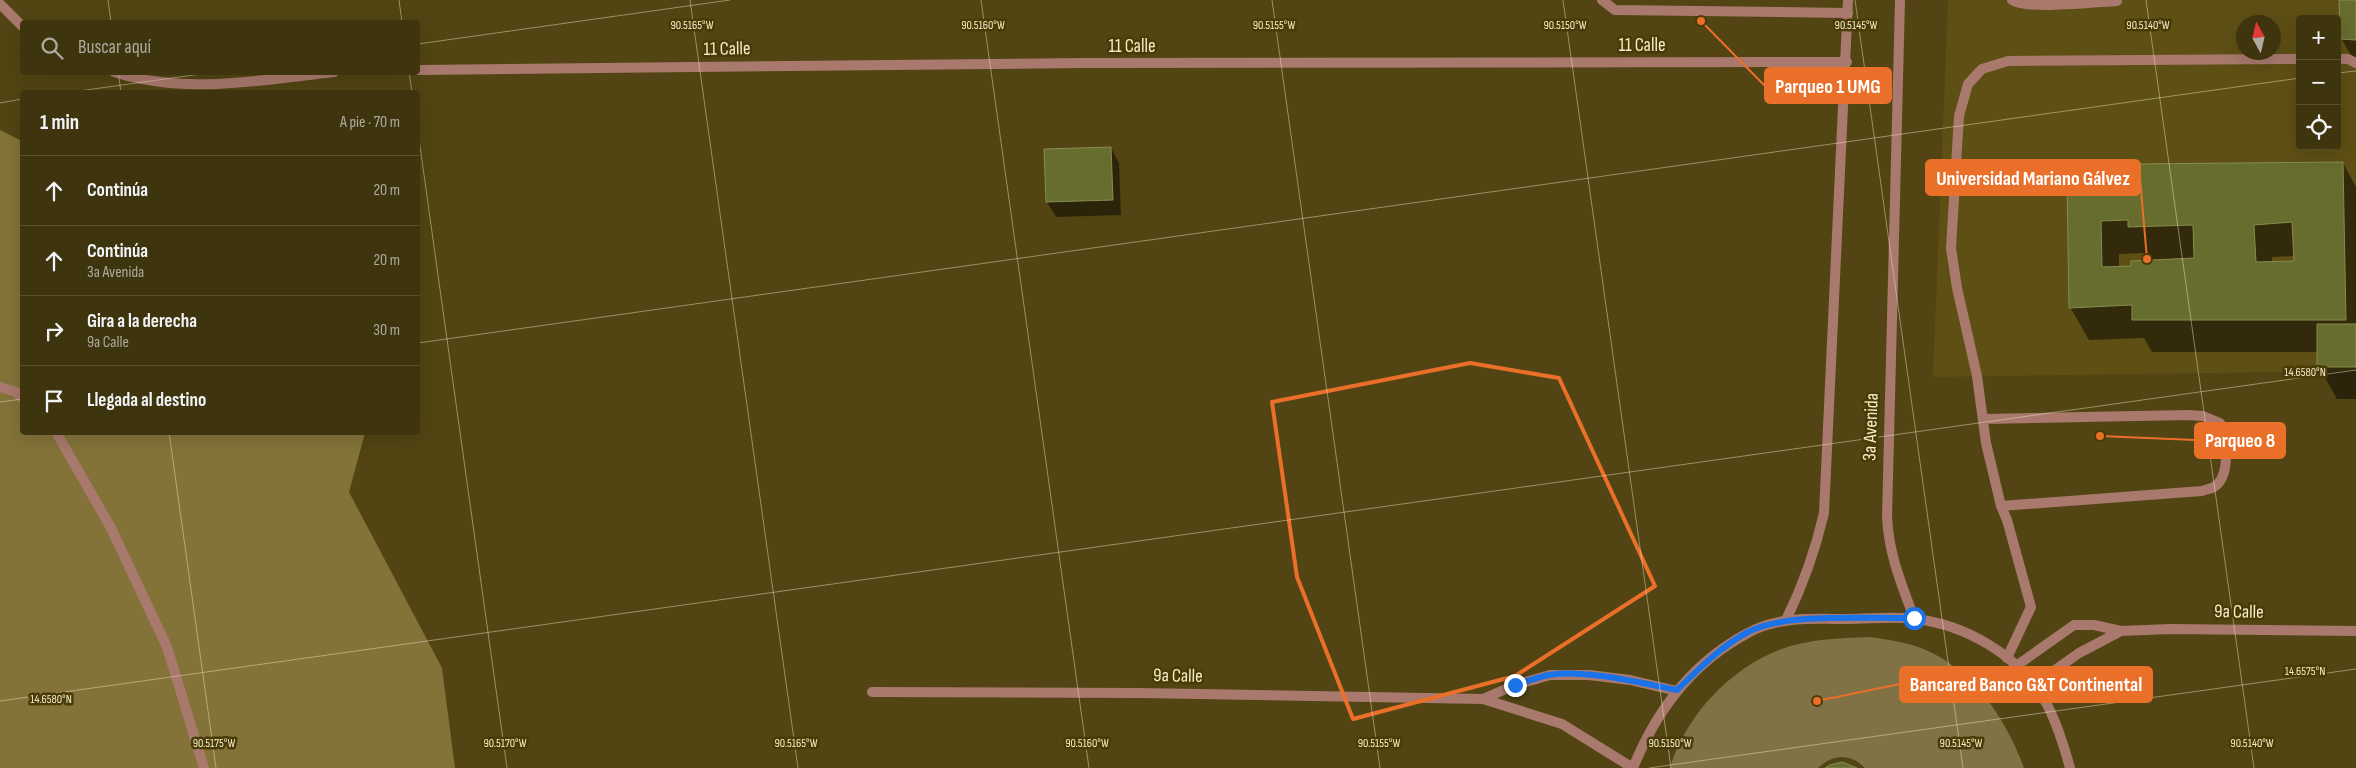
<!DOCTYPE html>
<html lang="es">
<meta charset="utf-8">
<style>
:root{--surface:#3e340e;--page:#453c17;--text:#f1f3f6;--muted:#adaa9e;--line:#574f2e}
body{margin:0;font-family:"Sofia Sans Condensed",sans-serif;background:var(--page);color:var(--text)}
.controls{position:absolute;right:15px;top:15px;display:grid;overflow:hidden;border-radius:5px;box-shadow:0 5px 20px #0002}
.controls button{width:45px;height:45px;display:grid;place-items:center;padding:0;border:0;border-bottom:1px solid var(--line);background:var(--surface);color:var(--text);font:25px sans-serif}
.compass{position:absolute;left:2236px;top:15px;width:45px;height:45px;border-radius:50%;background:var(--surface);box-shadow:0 5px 20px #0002;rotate:352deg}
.stop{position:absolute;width:15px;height:15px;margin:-11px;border:4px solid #1a73e8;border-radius:50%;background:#fff}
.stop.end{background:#1a73e8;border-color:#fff;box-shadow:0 1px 5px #0008}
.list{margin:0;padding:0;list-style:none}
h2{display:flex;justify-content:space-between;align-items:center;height:65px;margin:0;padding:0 20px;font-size:21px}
h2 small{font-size:16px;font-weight:400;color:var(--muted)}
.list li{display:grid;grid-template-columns:32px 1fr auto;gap:15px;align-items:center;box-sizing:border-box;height:70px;padding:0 20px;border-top:1px solid var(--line)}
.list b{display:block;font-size:19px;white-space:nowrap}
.list p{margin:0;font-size:16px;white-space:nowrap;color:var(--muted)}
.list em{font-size:16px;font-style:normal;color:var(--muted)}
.icon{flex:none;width:28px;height:28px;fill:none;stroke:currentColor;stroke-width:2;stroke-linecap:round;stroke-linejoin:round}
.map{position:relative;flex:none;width:2356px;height:768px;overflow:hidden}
.search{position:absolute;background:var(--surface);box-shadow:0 5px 20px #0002;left:20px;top:20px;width:400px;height:55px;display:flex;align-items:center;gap:12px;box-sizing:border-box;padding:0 18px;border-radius:5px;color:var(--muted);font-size:19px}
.panel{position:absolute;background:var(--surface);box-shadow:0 5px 20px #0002;left:20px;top:90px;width:400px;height:345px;border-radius:5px}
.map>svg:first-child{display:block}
.built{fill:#5e4f15;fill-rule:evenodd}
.green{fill:#807244}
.forest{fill:#837339}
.shadow{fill:#0007;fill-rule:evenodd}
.building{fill:#676d2e;stroke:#868d4e;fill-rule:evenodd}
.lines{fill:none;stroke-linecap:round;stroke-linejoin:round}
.service{stroke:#a9796d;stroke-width:10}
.minor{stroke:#a9796d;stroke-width:10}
.tertiary{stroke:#a9796d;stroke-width:10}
.route{stroke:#1a73e8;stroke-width:6}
.marked{fill:none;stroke:#ea6f29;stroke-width:4;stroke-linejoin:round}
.ticks{fill:none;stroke:#f5eccb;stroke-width:1;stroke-opacity:0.45}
.labels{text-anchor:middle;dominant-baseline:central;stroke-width:5;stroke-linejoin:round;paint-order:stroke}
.street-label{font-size:19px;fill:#f5eccb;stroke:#483b05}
.ticks-label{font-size:12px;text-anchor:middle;fill:#f5eccb;stroke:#483b05;stroke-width:5;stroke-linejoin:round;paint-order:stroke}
.leader{fill:none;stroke:#ea6f29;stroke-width:2}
.callout-dot{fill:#ea6f29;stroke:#483b05;stroke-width:2}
.callout{fill:#ea6f29;stroke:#ea6f29;stroke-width:2}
.callout-label{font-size:20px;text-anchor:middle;font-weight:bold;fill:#fff}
</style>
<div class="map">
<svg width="2356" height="768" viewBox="0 0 2356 768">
<rect width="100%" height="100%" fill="#524513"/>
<path class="built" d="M1948,0H2356V371L1933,377ZM2300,19H2337V146H2300ZM2244,22H2274V52H2244Z"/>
<path class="green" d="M1870,637C1888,640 1908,642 1926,650C1975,672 2006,719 2024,768H1865C1850,753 1833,754 1818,768H1670C1685,717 1729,669 1779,650C1807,639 1840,638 1870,637Z"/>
<path class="forest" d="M0,130L22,141V432L365,433L349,492L442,668L455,768H0Z"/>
<path class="shadow" d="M2340,0H2356V64L2341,38Z
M1111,148L1119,163L1121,215L1056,217L1047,202Z
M2343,163L2356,187V399H2337L2319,367L2318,352H2152L2144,338L2089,340L2070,307L2069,181L2133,179ZM2144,253L2149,261L2132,267L2119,268V254ZM2295,256L2296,262L2272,263V257Z"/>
<path class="building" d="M2339,0H2356V40L2340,39Z
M1111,147L1113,200L1046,202L1044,149Z
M2343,162L2346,320H2132V305L2069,308L2067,180L2132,178V164ZM2128,220V227L2193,225L2194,258L2131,261V266L2102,267L2101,221ZM2292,222L2294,261L2256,262L2254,225Z
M2317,324H2356V367H2317Z
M1842,762L1857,768H1825L1830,765Z"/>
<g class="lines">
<path class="service" d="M1602,0L1615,10L1848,13
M2012,0C2025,10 2097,2 2117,1
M2337,59H2348L2356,63
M0,387L16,392L22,398
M1983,419L2188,415L2203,416L2220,423C2227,439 2231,476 2214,487C2211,489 2206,489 2202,491L2001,506
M56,432L111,528L167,647L204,768
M2007,658L2031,607L2007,520L2001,506L1986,443L1977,376L1957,288L1951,248L1959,116L1968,84L1982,69L2008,61L2300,59"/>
<path class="minor" d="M0,4L22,26
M418,70L1082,63L1847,62
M114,72C185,95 261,80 334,72
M2016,666L2074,625H2094L2121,631L2170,629L2356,631
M2034,685L2079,653L2121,631
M872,692L1140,693L1483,699L1562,724L1633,768
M1483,699L1515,685L1550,675H1589L1630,680L1677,691"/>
<path class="tertiary" d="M1900,0L1887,517C1889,555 1901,583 1914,618
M1786,620C1804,583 1815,552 1824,513L1848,0
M1633,768C1656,711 1693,662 1748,633C1778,616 1814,619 1848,619C1870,619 1894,616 1916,619C1965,625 2017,654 2043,698C2054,714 2065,749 2070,768"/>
</g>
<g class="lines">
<path class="route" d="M1515,685C1526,682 1538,677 1549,675C1585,669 1641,683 1677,690C1699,669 1720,647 1748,632C1788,612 1867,619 1914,618"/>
</g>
<path class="marked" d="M1470,363L1559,378L1655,586L1515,676L1353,719L1297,577L1272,402Z"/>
<path class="ticks" d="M108,0L111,22M399,0L402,22M690,0L798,768M981,0L1089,768M1272,0L1380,768M1563,0L1671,768M1855,0L1963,768M2146,0L2254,768M418,44L730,0M118,72L121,92M409,72L412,92M2337,73L2356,71M72,92L215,72M0,103L22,99M418,132L507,768M418,343L2300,78M0,402L22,399M169,432L216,768M0,701L2356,370M1649,768L2356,669"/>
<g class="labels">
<g class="street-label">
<text x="1642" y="45">11 Calle</text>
<text x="1132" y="46">11 Calle</text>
<text transform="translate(727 49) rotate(-1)">11 Calle</text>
<text transform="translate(1871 427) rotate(-88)">3a Avenida</text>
<text transform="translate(2239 612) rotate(1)">9a Calle</text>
<text transform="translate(1178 676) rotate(1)">9a Calle</text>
</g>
</g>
<g class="ticks-label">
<text x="692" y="29">90.5165°W</text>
<text x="983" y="29">90.5160°W</text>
<text x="1274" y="29">90.5155°W</text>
<text x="1565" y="29">90.5150°W</text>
<text x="1856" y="29">90.5145°W</text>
<text x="2148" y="29">90.5140°W</text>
<text x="2305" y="376">14.6580°N</text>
<text x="2305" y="675">14.6575°N</text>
<text x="51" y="703">14.6580°N</text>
<text x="214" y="747">90.5175°W</text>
<text x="505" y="747">90.5170°W</text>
<text x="796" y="747">90.5165°W</text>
<text x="1087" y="747">90.5160°W</text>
<text x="1379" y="747">90.5155°W</text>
<text x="1670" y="747">90.5150°W</text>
<text x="1961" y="747">90.5145°W</text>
<text x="2252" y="747">90.5140°W</text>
</g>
<path class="leader" d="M1701 21L1765 86M2147 259L2140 178M2100 436L2195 440M1817 701L1900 684"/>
<g class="callout-dot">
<circle cx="1701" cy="21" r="5"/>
<circle cx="2147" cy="259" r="5"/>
<circle cx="2100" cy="436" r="5"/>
<circle cx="1817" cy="701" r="5"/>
</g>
<g class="callout">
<rect x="1765" y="68" width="126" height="35" rx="5"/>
<rect x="1926" y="160" width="214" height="35" rx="5"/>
<rect x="2195" y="423" width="90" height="35" rx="5"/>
<rect x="1900" y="667" width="252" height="35" rx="5"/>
</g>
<g class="callout-label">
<text x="1828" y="93">Parqueo 1 UMG</text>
<text x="2033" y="185">Universidad Mariano Gálvez</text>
<text x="2240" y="447">Parqueo 8</text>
<text x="2026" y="691">Bancared Banco G&amp;T Continental</text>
</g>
</svg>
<div class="controls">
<button>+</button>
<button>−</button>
<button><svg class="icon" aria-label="locate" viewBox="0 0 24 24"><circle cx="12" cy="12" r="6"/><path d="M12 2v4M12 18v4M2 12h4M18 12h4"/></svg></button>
</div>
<svg class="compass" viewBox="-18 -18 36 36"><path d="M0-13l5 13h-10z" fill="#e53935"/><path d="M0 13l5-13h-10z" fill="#adaa9e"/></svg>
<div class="stop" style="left:1914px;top:618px"></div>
<div class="stop end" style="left:1515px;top:685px"></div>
<div class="search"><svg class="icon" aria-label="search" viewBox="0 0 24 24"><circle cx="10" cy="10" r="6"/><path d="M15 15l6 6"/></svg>Buscar aquí</div>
<section class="panel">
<h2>1 min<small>A pie · 70 m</small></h2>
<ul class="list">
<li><svg class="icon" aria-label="ahead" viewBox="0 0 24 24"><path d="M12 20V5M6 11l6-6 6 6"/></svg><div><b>Continúa</b></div><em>20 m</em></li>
<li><svg class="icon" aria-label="ahead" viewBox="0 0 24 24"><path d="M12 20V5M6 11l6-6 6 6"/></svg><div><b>Continúa</b><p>3a Avenida</p></div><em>20 m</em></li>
<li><svg class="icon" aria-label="right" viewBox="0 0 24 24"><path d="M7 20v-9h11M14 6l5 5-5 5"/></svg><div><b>Gira a la derecha</b><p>9a Calle</p></div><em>30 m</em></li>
<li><svg class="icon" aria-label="arrive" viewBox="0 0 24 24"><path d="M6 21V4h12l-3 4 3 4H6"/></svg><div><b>Llegada al destino</b></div></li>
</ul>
</section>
</div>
